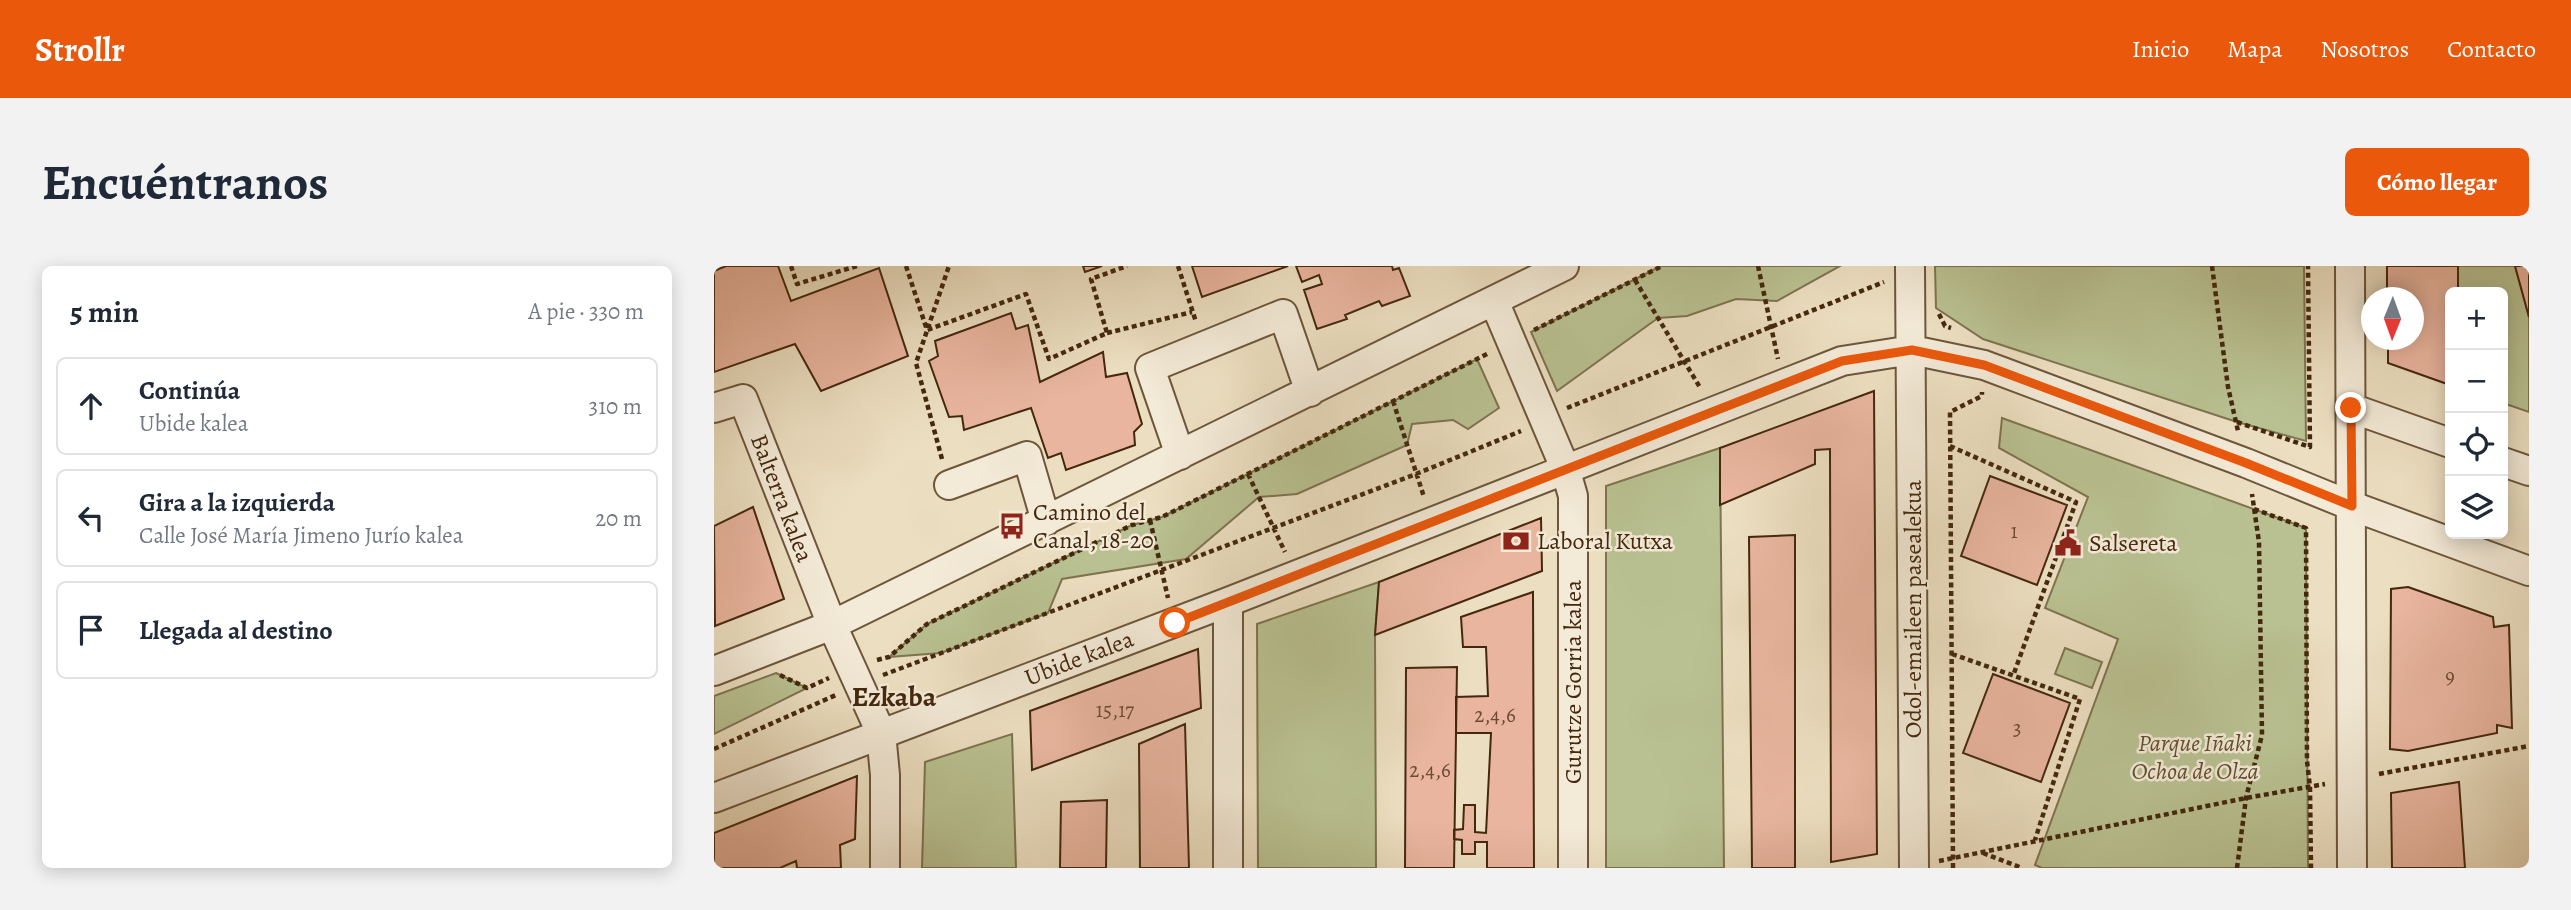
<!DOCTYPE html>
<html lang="es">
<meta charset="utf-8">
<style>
:root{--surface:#fff;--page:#f2f2f3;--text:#1f2937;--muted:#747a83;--line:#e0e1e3;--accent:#ea580c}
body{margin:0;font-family:Alegreya,serif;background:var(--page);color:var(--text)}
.controls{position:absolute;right:21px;top:21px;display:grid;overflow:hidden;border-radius:10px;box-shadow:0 4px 18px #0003}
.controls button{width:63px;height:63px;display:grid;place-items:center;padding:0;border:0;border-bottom:2px solid var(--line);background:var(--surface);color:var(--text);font:35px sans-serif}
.compass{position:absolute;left:1647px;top:21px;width:63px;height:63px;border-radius:50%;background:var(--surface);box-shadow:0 4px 18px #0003;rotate:181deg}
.stop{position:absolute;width:21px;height:21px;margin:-16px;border:5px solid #ea580c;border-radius:50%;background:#fff}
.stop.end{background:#ea580c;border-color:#fff;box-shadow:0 2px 7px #0008}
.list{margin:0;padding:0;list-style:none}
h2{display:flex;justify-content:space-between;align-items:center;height:91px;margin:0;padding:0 28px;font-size:30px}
h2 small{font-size:23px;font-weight:400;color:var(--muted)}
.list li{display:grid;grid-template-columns:46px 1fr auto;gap:21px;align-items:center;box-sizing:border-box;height:98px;margin:0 14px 14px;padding:0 14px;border:2px solid var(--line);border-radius:10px}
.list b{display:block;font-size:26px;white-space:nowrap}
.list p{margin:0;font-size:23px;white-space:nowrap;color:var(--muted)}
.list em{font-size:23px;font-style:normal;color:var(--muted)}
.icon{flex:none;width:38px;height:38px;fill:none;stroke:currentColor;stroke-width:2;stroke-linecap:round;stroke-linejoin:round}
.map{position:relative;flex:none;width:1815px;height:602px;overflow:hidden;border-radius:10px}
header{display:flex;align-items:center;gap:42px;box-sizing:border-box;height:98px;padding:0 35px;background:var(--accent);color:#fff}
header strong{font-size:33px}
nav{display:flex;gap:38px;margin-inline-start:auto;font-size:24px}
.intro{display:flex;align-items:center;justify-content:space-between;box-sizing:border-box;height:168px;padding:0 42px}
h1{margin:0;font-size:49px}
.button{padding:18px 32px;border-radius:10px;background:var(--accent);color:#fff;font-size:24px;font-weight:700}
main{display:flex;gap:42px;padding:0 42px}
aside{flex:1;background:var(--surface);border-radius:10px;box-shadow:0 4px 18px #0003}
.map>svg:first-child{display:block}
.green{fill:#b9c192;stroke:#7e7450;stroke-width:2}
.building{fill:#e9b59f;stroke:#44280e;stroke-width:2}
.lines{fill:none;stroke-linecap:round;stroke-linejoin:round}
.minor-casing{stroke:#6e563b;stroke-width:32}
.path{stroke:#44280e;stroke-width:4.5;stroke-dasharray:5 3.5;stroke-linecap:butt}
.minor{stroke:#f3ead7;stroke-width:28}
.route{stroke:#ea580c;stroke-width:9}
.labels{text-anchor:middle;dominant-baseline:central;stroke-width:5;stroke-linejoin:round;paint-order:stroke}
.number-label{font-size:21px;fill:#6d4b32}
.street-label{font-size:24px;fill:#44280e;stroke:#f3ead7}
.poi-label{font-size:24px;fill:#44280e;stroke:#f3ead7;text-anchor:start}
.park-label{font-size:24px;font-style:italic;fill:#614e2f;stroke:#f3ead7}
.quarter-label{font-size:28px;font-weight:bold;fill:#44280e;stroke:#f3ead7}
</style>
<header>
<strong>Strollr</strong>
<nav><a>Inicio</a><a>Mapa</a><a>Nosotros</a><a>Contacto</a></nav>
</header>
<div class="intro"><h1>Encuéntranos</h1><a class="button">Cómo llegar</a></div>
<main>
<aside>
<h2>5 min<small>A pie · 330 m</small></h2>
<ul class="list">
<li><svg class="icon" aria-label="ahead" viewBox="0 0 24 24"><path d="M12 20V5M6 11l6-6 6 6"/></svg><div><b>Continúa</b><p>Ubide kalea</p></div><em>310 m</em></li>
<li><svg class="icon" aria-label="left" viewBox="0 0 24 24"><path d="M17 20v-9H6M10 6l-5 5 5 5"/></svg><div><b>Gira a la izquierda</b><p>Calle José María Jimeno Jurío kalea</p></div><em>20 m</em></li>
<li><svg class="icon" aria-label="arrive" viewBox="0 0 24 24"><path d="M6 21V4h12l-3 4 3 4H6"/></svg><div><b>Llegada al destino</b></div></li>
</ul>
</aside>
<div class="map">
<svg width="1815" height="602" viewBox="0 0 1815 602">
<rect width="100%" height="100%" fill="#ecdfc1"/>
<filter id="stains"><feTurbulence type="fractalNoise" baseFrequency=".00286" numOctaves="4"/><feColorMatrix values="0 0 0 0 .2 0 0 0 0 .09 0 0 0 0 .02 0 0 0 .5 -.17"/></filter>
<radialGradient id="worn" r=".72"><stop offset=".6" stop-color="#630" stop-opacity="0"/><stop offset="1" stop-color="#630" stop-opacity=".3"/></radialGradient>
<path class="green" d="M947,0H1126L1063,35L1022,33L973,50L944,52L843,125L817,66Z
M1221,0H1590L1592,175L1523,156L1269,73L1222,42Z
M1744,0H1801L1815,51V146L1789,137V26H1744Z
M763,93L785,142L754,163L739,154L698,158L693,179L583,228L545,231L472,293L348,313L334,347L227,387L175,391L213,358L418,259L448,251Z
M1288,152L1592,262L1594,602H1328L1321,599L1404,373L1331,342L1374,231L1285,182Z
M1006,182L1010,602H892V220Z
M665,316L661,369L662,602H544L543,358Z
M1351,382L1388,396L1378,422L1341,408Z
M62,407L93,422L0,468V430Z
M298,468L302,602H208L211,496Z"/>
<path class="building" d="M12,0H64L77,35L165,2L194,90L107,125L81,78L0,106V5Z
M369,0H388L371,6Z
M478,0H574L488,31Z
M582,0H678L679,4L685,2L696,30L668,40L665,35L631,49L633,53L603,63L590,24L608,18L605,9L588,16Z
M1673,0H1744V26H1736V119L1674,97V74H1700V32H1673Z
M1801,0H1815V51Z
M297,47L302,63L314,59L326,116L389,86L392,111L413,107L428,158L420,166L421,179L352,204L347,187L334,192L317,142L250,164L248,150L235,151L215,95L224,90L221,75Z
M1160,125L1163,588L1117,596L1116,183L1101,184V198L1006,239V182Z
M1276,210L1353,239L1323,319L1247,290Z
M39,241L70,333L1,360L0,260Z
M827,252L828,305L661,369L665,316Z
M1081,269V602H1038L1035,271Z
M1694,321L1779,351L1780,361L1795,359L1798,462L1783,459V467L1694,485L1676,483L1677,323Z
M819,326L820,602H773V576H761V588H748V574L740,573V564L749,563L750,539H761V566L772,567L777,467H742V431L774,430L772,381H749L747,351Z
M484,383L487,442L318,504L316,445Z
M743,401L740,602H691L692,402Z
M1279,408L1356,437L1327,516L1249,487Z
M471,458L475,602H426L425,478Z
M143,510L141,573L126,579L127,602H83L82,595L66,602H0V567Z
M1745,516L1751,602H1678L1677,527Z
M393,534L392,602H346L347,536Z"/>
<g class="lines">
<g class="minor-casing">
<path id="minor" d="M1196,0L1200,602
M1636,0L1638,602
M780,35L851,202L859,230V602
M0,142L29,133L118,359L167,467L171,509V602
M1637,142L1736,177
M466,189L436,102L569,48L596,126
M1789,196L1815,205
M235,219L313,190L332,255
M0,405L118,359L850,0
M0,532L514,336L1128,95L1198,84L1270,99L1532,197L1638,240L1815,305
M514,602V336"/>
</g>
<path class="path" d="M77,0L83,18L143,0
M192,0L213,64L312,28L335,93L393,67L377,13L413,0
M464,0L482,56
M1044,0L1064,93
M1498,0L1514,121L1524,165
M921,14L987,123
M1225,48L1231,60L1237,62
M820,64L948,0
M393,67L478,46
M679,135L710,231
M853,142L1170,16
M1523,156L1596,181L1594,0
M1236,180L1362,236L1299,410
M228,193L202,97L235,0
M534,208L571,286
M1540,243L1592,262L1593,495L1596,521L1597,602
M436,254L454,332
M1238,388L1366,433L1321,574
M163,394L175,391L213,358L418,259L448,251L775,87
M66,409L93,422L115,412
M169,409L702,208L807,165
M0,483L122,429
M1665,508L1815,480
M1269,587L1308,602
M1225,595L1532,532L1611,518
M1239,602L1236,146L1268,130V126
M1523,602L1532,532L1548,469L1545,276L1538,228"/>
<use href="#minor" class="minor"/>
</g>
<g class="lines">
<path class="route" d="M461,357L1128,95L1198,84L1270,99L1532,197L1638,240L1637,142"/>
</g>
<defs>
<g id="bus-bare" transform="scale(2.1)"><path d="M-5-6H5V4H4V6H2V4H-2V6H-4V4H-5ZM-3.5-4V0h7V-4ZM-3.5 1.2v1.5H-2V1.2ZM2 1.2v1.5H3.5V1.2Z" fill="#8f2418" stroke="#f3ead7" stroke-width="2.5" paint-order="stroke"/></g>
<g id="bank-bare" transform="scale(2.1)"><path d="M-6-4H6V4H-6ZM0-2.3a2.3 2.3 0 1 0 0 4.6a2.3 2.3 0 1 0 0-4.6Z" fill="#8f2418" stroke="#f3ead7" stroke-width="2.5" paint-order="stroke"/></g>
<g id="civic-bare" transform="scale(2.1)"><path d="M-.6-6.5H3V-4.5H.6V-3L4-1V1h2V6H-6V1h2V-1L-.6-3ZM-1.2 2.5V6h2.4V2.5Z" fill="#8f2418" stroke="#f3ead7" stroke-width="2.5" paint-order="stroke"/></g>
</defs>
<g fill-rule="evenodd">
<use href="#bus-bare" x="298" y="260"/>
<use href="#bank-bare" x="802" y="275"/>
<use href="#civic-bare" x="1354" y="277"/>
</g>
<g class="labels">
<g class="number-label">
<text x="1300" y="265">1</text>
<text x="1736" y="410">9</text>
<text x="401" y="444">15,17</text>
<text x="781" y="449">2,4,6</text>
<text x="1303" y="462">3</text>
<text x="716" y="504">2,4,6</text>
</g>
<g class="street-label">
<text transform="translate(68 232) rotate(69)">Balterra kalea</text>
<text transform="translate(1199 343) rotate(-90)">Odol-emaileen pasealekua</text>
<text transform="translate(365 392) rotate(-21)">Ubide kalea</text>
<text transform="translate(859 416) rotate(-90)">Gurutze Gorria kalea</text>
</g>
<g class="poi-label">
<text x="319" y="246">Camino del<tspan x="319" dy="28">Canal, 18-20</tspan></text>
<text x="823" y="275">Laboral Kutxa</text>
<text x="1375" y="277">Salsereta</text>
</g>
<g class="park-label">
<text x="1481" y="477">Parque Iñaki<tspan x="1481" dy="28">Ochoa de Olza</tspan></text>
</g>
<g class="quarter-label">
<text x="180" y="431">Ezkaba</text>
</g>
</g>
<rect width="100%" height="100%" filter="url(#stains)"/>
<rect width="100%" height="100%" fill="url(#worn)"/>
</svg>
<div class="controls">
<button>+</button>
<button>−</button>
<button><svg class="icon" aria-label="locate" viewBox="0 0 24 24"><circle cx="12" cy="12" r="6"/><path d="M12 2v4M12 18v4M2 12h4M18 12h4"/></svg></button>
<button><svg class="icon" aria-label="layers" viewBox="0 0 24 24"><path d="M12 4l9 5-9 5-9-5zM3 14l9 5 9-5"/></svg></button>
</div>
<svg class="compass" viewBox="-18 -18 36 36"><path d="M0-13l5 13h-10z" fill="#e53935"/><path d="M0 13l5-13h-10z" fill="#747a83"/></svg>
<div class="stop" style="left:461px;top:357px"></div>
<div class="stop end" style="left:1637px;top:142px"></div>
</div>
</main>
